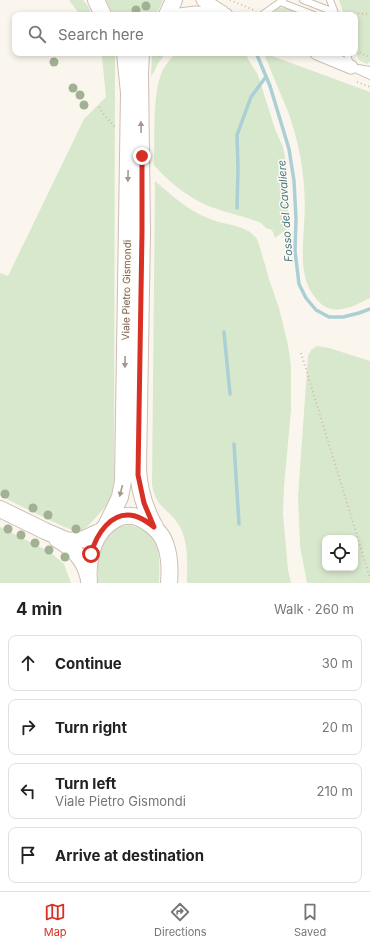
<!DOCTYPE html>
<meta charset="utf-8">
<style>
:root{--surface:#fff;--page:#f6f6f6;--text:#222;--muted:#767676;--line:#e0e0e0;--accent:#d93025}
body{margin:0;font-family:Inter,sans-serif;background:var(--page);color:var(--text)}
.controls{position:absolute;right:12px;bottom:12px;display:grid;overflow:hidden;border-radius:8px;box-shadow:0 2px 6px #0003}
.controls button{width:36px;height:36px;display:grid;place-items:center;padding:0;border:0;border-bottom:1px solid var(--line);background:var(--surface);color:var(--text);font:20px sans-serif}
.stop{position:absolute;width:12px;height:12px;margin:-9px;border:3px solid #d93025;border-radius:50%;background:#fff}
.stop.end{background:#d93025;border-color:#fff;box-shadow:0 1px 4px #0008}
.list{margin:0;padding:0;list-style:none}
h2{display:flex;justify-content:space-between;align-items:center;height:52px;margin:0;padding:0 16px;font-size:17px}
h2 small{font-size:13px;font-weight:400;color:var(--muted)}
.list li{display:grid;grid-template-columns:26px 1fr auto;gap:12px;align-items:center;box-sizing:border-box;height:56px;margin:0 8px 8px;padding:0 8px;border:1px solid var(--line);border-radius:8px}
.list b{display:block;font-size:15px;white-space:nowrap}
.list p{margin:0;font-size:13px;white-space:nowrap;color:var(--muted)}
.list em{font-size:13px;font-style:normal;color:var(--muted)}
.icon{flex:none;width:22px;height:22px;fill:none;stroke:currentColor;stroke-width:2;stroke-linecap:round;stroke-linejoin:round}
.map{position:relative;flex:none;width:370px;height:583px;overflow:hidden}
.search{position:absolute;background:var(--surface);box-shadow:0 2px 6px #0003;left:12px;right:12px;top:12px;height:44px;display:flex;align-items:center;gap:10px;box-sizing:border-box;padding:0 14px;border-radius:8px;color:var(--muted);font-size:15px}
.sheet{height:308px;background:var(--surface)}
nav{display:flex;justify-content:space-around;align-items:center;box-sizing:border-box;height:56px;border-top:1px solid var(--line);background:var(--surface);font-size:11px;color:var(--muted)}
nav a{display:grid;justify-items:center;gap:2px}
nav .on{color:var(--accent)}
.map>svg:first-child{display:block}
.green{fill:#d8e8cc;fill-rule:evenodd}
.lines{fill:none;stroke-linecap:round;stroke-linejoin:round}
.stream{stroke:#aacfd4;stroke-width:3.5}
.service-casing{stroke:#cdbeb3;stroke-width:8}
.minor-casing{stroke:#cdbeb3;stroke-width:15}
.tertiary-casing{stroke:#cdbeb3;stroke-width:18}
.path{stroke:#d4b9aa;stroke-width:2;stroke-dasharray:1 3;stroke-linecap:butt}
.service{stroke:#fff;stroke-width:6}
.minor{stroke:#fff;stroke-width:13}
.tertiary{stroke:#fff;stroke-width:16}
.tree{fill:#a2b194}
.oneway{fill:#a5968e}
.route{stroke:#d93025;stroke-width:5}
.labels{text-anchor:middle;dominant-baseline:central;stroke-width:3;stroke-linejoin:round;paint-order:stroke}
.street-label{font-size:10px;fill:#755e51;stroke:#fefaf4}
.water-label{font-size:11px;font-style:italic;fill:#49777f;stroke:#fefaf4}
</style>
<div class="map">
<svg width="370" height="583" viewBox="0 0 370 583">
<rect width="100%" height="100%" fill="#fbf6ed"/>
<path class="green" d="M69,0H83L88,6L92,15H80Z
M106,0H163L156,15H113Z
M339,0H370V61L367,64L359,60L355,49V15H344Z
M278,7L290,9L298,13L297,15H283L273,11Z
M100,53H115L114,477C113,484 113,492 110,499C108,505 85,531 79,532C71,532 12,501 0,496V273L8,276L84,119L106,97L102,57Z
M152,53H166L159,62L151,77Z
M177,53H246L248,59L258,75L275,129L283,147L286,162L288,198V228L275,238L272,230L266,228L261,223C245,216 227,213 211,207C192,200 167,181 154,165C155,140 152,94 162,72C165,65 171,58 177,53Z
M264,53L370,92V298C350,308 330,319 314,296C299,277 303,248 304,225C307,186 301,146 287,109C279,90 271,72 264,53Z
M155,181C168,192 182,205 197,213C205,217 214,221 223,223C236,226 251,228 258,241L270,282L279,308L288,345L291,366V410L284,487L283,514L288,570L291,583H187C187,563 189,543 179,525C168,508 156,508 152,485Z
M317,346L329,348L370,361V583H307L300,546L298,496L308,356L311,350ZM325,538H355V568H325Z
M129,525C162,533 160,554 159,583H98V555L106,536L118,527Z
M0,527L50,552L64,564L71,583H0Z"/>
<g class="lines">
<path class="stream" d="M257,55L270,86L289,149L294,181L296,219L295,251L299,284L306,298L316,310L329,317H343L359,313L370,309
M237,208L238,169L237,135L251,97L265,78
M224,332L230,394
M234,444L239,524"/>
<g class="service-casing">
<path id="service" d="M303,0L334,12
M330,0L335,13
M280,2L314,15
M262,15L283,0
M347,53L350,66
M351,67L370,76
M358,68L370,70"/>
</g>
<g class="minor-casing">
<path id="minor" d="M203,0L223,13
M179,15L196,13L226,15
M317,53L351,67"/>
</g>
<g class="tertiary-casing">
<path id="tertiary" d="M96,0L103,15
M167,15L174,0
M141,53L140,74L142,232L138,469C139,490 145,509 155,527
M0,509L45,531L68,541L84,539L101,531
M107,524L120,497L123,481L129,93L125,53
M57,539C72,548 84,558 88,576
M89,583C87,559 93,531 116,519C126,514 136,515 145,521C155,527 163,535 166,546C170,558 170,571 169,583"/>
</g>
<path class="path" d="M230,0L256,11
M342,13L370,14
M356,51L370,57
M155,55L163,56
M357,82L370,87
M99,107L104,115L115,127
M301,353L370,578"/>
<use href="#service" class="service"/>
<use href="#minor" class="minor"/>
<use href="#tertiary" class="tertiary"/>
</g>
<g class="tree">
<circle cx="146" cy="6" r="4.5"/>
<circle cx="136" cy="10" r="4.5"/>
<circle cx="54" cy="62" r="4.5"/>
<circle cx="73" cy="88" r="4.5"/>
<circle cx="80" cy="95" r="4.5"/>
<circle cx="84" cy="105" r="4.5"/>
<circle cx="5" cy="494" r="4.5"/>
<circle cx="33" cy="508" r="4.5"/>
<circle cx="48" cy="515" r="4.5"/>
<circle cx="8" cy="529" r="4.5"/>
<circle cx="76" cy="529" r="4.5"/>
<circle cx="21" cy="535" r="4.5"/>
<circle cx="35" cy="543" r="4.5"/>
<circle cx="49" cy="550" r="4.5"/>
<circle cx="65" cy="557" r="4.5"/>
</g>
<defs><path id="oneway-solid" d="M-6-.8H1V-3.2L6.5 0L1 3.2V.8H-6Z"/></defs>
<g class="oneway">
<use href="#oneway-solid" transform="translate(141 127) rotate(-91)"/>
<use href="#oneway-solid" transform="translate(128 176) rotate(91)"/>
<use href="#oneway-solid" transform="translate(125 362) rotate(91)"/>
<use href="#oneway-solid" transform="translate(121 491) rotate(104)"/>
</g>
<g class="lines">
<path class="route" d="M91,554C96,535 111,510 135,516C142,518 149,523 154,527L144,503L138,475L142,232V156"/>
</g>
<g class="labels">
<g class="street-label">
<text transform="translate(126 290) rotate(-89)">Viale Pietro Gismondi</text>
</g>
<g class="water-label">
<text transform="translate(285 211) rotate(-94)">Fosso del Cavaliere</text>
</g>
</g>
</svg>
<div class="controls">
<button><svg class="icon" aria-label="locate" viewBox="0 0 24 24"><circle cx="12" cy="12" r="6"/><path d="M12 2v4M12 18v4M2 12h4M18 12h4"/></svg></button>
</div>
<div class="stop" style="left:91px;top:554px"></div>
<div class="stop end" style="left:142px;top:156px"></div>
<div class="search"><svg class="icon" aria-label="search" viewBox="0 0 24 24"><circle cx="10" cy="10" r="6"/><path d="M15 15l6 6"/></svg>Search here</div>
</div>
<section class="sheet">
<h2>4 min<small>Walk · 260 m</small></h2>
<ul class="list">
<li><svg class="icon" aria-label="ahead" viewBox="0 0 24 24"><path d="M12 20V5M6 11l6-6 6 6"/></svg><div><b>Continue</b></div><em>30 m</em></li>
<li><svg class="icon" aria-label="right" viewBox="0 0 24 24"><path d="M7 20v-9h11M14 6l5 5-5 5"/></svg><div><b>Turn right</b></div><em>20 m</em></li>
<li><svg class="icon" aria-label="left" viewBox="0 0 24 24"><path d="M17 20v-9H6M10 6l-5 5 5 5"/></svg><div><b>Turn left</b><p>Viale Pietro Gismondi</p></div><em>210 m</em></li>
<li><svg class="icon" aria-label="arrive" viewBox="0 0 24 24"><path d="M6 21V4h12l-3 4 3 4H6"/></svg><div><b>Arrive at destination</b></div></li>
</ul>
</section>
<nav>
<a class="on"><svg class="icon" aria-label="map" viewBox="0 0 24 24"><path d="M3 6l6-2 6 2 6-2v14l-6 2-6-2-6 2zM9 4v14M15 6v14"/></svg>Map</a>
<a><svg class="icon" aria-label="directions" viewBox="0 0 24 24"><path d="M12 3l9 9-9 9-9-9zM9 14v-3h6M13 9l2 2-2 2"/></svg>Directions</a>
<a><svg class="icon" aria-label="saved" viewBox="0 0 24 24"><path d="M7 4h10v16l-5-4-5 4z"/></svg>Saved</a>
</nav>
